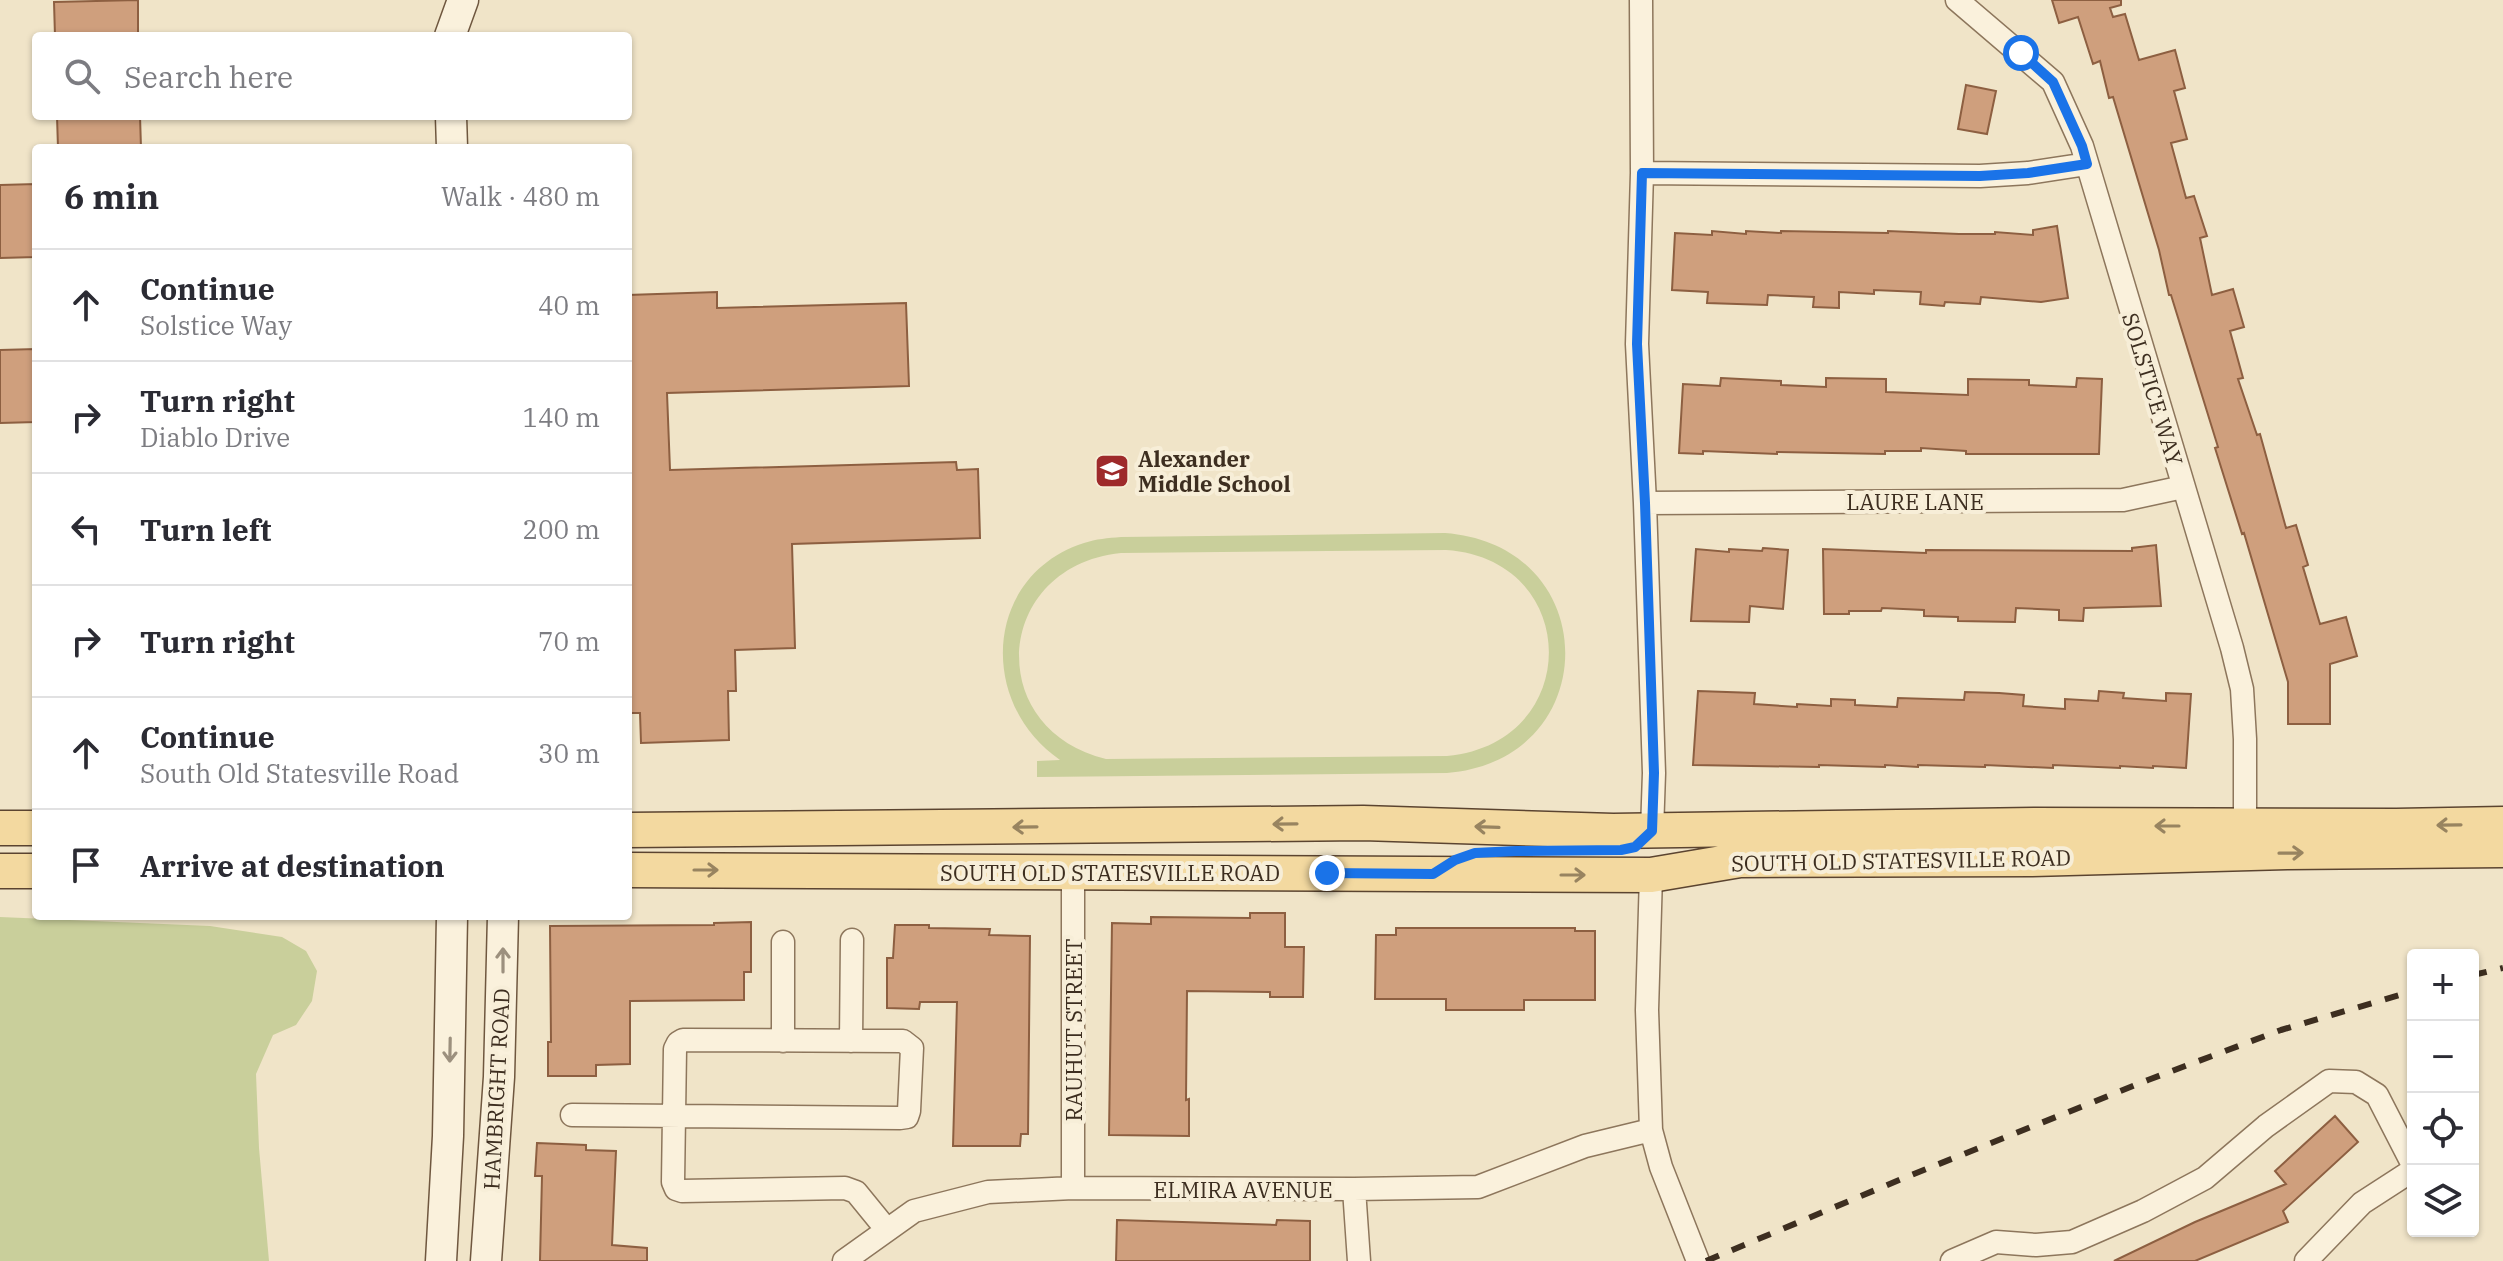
<!DOCTYPE html>
<meta charset="utf-8">
<style>
:root{--surface:#fff;--page:#f2f2f3;--text:#2b2b33;--muted:#7c7c81;--line:#e1e1e2}
body{margin:0;font-family:"IBM Plex Serif",serif;background:var(--page);color:var(--text)}
.controls{position:absolute;right:24px;bottom:24px;display:grid;overflow:hidden;border-radius:8px;box-shadow:0 2px 6px #0004}
.controls button{width:72px;height:72px;display:grid;place-items:center;padding:0;border:0;border-bottom:2px solid var(--line);background:var(--surface);color:var(--text);font:40px sans-serif}
.stop{position:absolute;width:24px;height:24px;margin:-18px;border:6px solid #1a73e8;border-radius:50%;background:#fff}
.stop.end{background:#1a73e8;border-color:#fff;box-shadow:0 2px 8px #0008}
.list{margin:0;padding:0;list-style:none}
h2{display:flex;justify-content:space-between;align-items:center;height:104px;margin:0;padding:0 32px;font-size:34px}
h2 small{font-size:26px;font-weight:400;color:var(--muted)}
.list li{display:grid;grid-template-columns:52px 1fr auto;gap:24px;align-items:center;box-sizing:border-box;height:112px;padding:0 32px;border-top:2px solid var(--line)}
.list b{display:block;font-size:30px;white-space:nowrap}
.list p{margin:0;font-size:26px;white-space:nowrap;color:var(--muted)}
.list em{font-size:26px;font-style:normal;color:var(--muted)}
.icon{flex:none;width:44px;height:44px;fill:none;stroke:currentColor;stroke-width:2;stroke-linecap:round;stroke-linejoin:round}
.map{position:relative;flex:none;width:2503px;height:1261px;overflow:hidden}
.search{position:absolute;background:var(--surface);box-shadow:0 2px 6px #0004;left:32px;top:32px;width:600px;height:88px;display:flex;align-items:center;gap:20px;box-sizing:border-box;padding:0 28px;border-radius:8px;color:var(--muted);font-size:30px}
.panel{position:absolute;background:var(--surface);box-shadow:0 2px 6px #0004;left:32px;top:144px;width:600px;height:776px;border-radius:8px}
.map>svg:first-child{display:block}
.green{fill:#c9cf9b;fill-rule:evenodd}
.building{fill:#cf9f7d;stroke:#8d5f41;stroke-width:2}
.lines{fill:none;stroke-linecap:round;stroke-linejoin:round}
.street-casing{stroke:#8d765c;stroke-width:25}
.secondary-casing{stroke:#6f573f;stroke-width:33}
.primary-casing{stroke:#5b4430;stroke-width:37}
.street{stroke:#faf1dc;stroke-width:22}
.secondary{stroke:#faf1dc;stroke-width:30}
.primary{stroke:#f3d9a0;stroke-width:34}
.rail{stroke:#3d2e20;stroke-width:6;stroke-dasharray:14 14;stroke-linecap:butt}
.oneway{stroke:#988460}
.oneway2{stroke:#9c907e}
.route{stroke:#1a73e8;stroke-width:10}
.labels{text-anchor:middle;dominant-baseline:central;stroke-width:8;stroke-linejoin:round;paint-order:stroke}
.street-label{font-size:22px;fill:#3d2e20;stroke:#f7eed8}
.poi-label{font-size:22px;font-weight:bold;fill:#3d2e20;stroke:#f7eed8;text-anchor:start}
</style>
<div class="map">
<svg width="2503" height="1261" viewBox="0 0 2503 1261">
<rect width="100%" height="100%" fill="#f0e4c8"/>
<path class="green" d="M1445,533C1605,545 1605,760 1447,773L1037,777V761L1060,760C977,703 984,575 1084,543C1096,539 1108,538 1121,537ZM1446,550C1582,559 1584,743 1447,756L1106,759C982,729 994,566 1121,553Z
M0,917L210,926L282,937L306,951L317,971L312,1001L296,1025L273,1035L256,1074L259,1148L269,1261H0Z"/>
<path class="building" d="M138,0V36H55L54,2Z
M2052,0H2121V5L2110,8L2113,17L2125,14L2139,60L2175,50L2185,88L2174,91L2187,139L2171,143L2186,198L2194,196L2207,236L2200,238L2212,295L2233,289L2244,327L2230,331L2243,378L2238,379L2257,435L2260,434L2286,528L2296,525L2308,565L2303,567L2320,624L2346,617L2357,656L2330,664V724H2288V682L2244,533L2242,534L2215,448L2218,447L2171,295H2169L2159,250L2113,97L2109,98L2100,61L2093,64L2078,17L2059,23Z
M1966,85L1996,91L1987,134L1958,129Z
M57,116H140L141,148H58Z
M36,184V257L0,258V185Z
M2057,226L2068,298L2041,302L1981,297L1980,304L1945,302L1944,306L1920,304L1921,292L1874,290V294L1839,292V308L1813,307L1814,297L1768,295L1767,305L1707,303L1708,292L1672,290L1675,233L1712,235V231L1746,234V231L1781,233V231L1888,233V231L1959,234H1995V232L2033,235V230Z
M717,292V308L906,303L909,386L667,393L670,470L956,462L957,470L978,469L980,538L792,544L795,648L735,650L736,691H728L729,740L641,743L640,713H628V295Z
M36,349V422L0,423V350Z
M1721,378L1781,381V385L1826,387V378L1886,379V392L1968,395V379L2029,380V385L2076,387L2077,378L2102,379L2099,454H1966V451L1921,448V451H1885V454L1777,452V454L1703,451V454L1679,453L1683,384L1720,386Z
M2156,545L2161,606L2084,608L2083,621L2059,620V610L2016,608L2015,622L1958,621V617L1924,616V610L1882,608L1881,611H1849V614H1824L1823,549L1926,553V550L2132,551V548Z
M1763,548L1788,550L1783,609L1750,606L1749,622L1691,621L1696,549L1729,552V549L1762,551Z
M1698,691L1755,693L1754,704L1797,707V704L1831,706V699L1855,700V705L1897,707L1898,698L1964,700L1965,692L1999,693L2024,695L2023,706L2065,709V699L2098,701L2099,691L2124,693L2123,698L2166,701V693L2191,694L2186,768L2153,766V768L2120,766V768L2053,765V768L1985,765V767L1918,765V767L1885,765V767L1819,765V767L1693,765Z
M1250,913H1285V947H1304L1303,997H1270V992L1187,991L1186,1100L1189,1099V1136L1109,1135L1112,923L1151,924V917L1250,918Z
M751,922V972H744V1000L630,1001V1064L596,1065V1076H548V1042H551L550,926L714,925V923Z
M895,925H929V928L990,929L989,935L1030,936L1028,1134H1021L1020,1146H953L957,1002H920L919,1009L887,1008V958H893Z
M1396,928H1575V931H1595V1000H1524V1010H1446V999H1375L1376,935H1396Z
M2335,1116L2358,1142L2283,1211L2288,1222L2195,1261H2114L2195,1222L2286,1184L2275,1171Z
M537,1143L586,1145V1150L616,1151L612,1245L647,1248V1261H540L542,1176H535Z
M1117,1220L1276,1225L1277,1220L1310,1221V1261H1116Z"/>
<g class="lines">
<g class="street-casing">
<path id="street" d="M1641,0L1642,173L1637,344L1645,503L1654,773L1652,831
M1957,0L2053,82L2082,146L2232,648L2242,689L2245,739V826
M1642,173L1980,176L2028,173L2087,164
M1645,503L2123,500L2183,487
M1651,875L1647,1010L1651,1130L1661,1167L1698,1261
M783,942V1041
M851,1041L852,940
M572,1115L900,1118L907,1117L909,1111L912,1048L903,1041L683,1040L678,1043L675,1049L673,1182L676,1189L682,1191L845,1188L856,1192L887,1230
M1073,1188V871
M1354,1189L1359,1261
M844,1261L914,1211L988,1192L1073,1188L1354,1189L1478,1187L1585,1146L1651,1130
M1952,1261L1996,1242L2036,1245L2072,1242L2143,1211L2205,1178L2266,1126L2329,1081L2356,1082L2377,1095L2413,1165
M2306,1261L2362,1203L2413,1170"/>
</g>
<g class="secondary-casing">
<path id="secondary" d="M450,36L463,0
M451,116L452,148
M441,1261L448,1136L452,916
M486,1261L499,1077L503,916"/>
</g>
<g class="primary-casing">
<path id="primary" d="M0,828H36
M628,830L1363,823L1613,831L2034,825L2396,826L2503,824
M628,870L1651,875L1740,860L2032,859L2287,852L2503,850
M0,871H36"/>
</g>
<use href="#street" class="street"/>
<use href="#secondary" class="secondary"/>
<use href="#primary" class="primary"/>
<path class="rail" d="M2473,975L2503,968
M1706,1261L1904,1178L2148,1080L2281,1030L2413,991"/>
</g>
<defs><path id="oneway-shaft" d="M-6 0H5M1.5-3L5.5 0L1.5 3" fill="none" stroke-width="1.6" stroke-linecap="round" stroke-linejoin="round" transform="scale(2)"/></defs>
<g class="oneway">
<use href="#oneway-shaft" transform="translate(1285 824) rotate(179)"/>
<use href="#oneway-shaft" transform="translate(2449 825) rotate(179)"/>
<use href="#oneway-shaft" transform="translate(2167 826) rotate(-180)"/>
<use href="#oneway-shaft" transform="translate(1025 827) rotate(179)"/>
<use href="#oneway-shaft" transform="translate(1487 827) rotate(-178)"/>
<use href="#oneway-shaft" transform="translate(2291 853) rotate(-1)"/>
<use href="#oneway-shaft" transform="translate(706 870)"/>
<use href="#oneway-shaft" transform="translate(1573 875)"/>
</g>
<g class="oneway2">
<use href="#oneway-shaft" transform="translate(503 960) rotate(-90)"/>
<use href="#oneway-shaft" transform="translate(450 1050) rotate(91)"/>
</g>
<g class="lines">
<path class="route" d="M1327,873L1433,874L1455,860L1475,853L1516,851L1621,850L1635,847L1652,831L1654,773L1645,503L1637,344L1642,173L1980,176L2028,173L2087,164L2082,146L2053,82L2021,53"/>
</g>
<defs>
<g id="school-square" transform="scale(1.8)"><rect x="-9" y="-9" width="18" height="18" rx="4" fill="#9e2a2b" stroke="#f7eed8"/><path d="M0-5L7-2L0 1L-7-2ZM-4 1L0 2.5L4 1V4Q0 6-4 4Z" fill="#fff"/></g>
</defs>
<g fill-rule="evenodd">
<use href="#school-square" x="1112" y="471"/>
</g>
<g class="labels">
<g class="street-label">
<text transform="translate(2153 389) rotate(73)">SOLSTICE WAY</text>
<text x="1915" y="501">LAURE LANE</text>
<text transform="translate(1901 860) rotate(-1)">SOUTH OLD STATESVILLE ROAD</text>
<text x="1110" y="872">SOUTH OLD STATESVILLE ROAD</text>
<text transform="translate(1073 1030) rotate(-90)">RAUHUT STREET</text>
<text transform="translate(496 1089) rotate(-87)">HAMBRIGHT ROAD</text>
<text x="1243" y="1189">ELMIRA AVENUE</text>
</g>
<g class="poi-label">
<text x="1138" y="458">Alexander<tspan x="1138" dy="25">Middle School</tspan></text>
</g>
</g>
</svg>
<div class="controls">
<button>+</button>
<button>−</button>
<button><svg class="icon" aria-label="locate" viewBox="0 0 24 24"><circle cx="12" cy="12" r="6"/><path d="M12 2v4M12 18v4M2 12h4M18 12h4"/></svg></button>
<button><svg class="icon" aria-label="layers" viewBox="0 0 24 24"><path d="M12 4l9 5-9 5-9-5zM3 14l9 5 9-5"/></svg></button>
</div>
<div class="stop" style="left:2021px;top:53px"></div>
<div class="stop end" style="left:1327px;top:873px"></div>
<div class="search"><svg class="icon" aria-label="search" viewBox="0 0 24 24"><circle cx="10" cy="10" r="6"/><path d="M15 15l6 6"/></svg>Search here</div>
<section class="panel">
<h2>6 min<small>Walk · 480 m</small></h2>
<ul class="list">
<li><svg class="icon" aria-label="ahead" viewBox="0 0 24 24"><path d="M12 20V5M6 11l6-6 6 6"/></svg><div><b>Continue</b><p>Solstice Way</p></div><em>40 m</em></li>
<li><svg class="icon" aria-label="right" viewBox="0 0 24 24"><path d="M7 20v-9h11M14 6l5 5-5 5"/></svg><div><b>Turn right</b><p>Diablo Drive</p></div><em>140 m</em></li>
<li><svg class="icon" aria-label="left" viewBox="0 0 24 24"><path d="M17 20v-9H6M10 6l-5 5 5 5"/></svg><div><b>Turn left</b></div><em>200 m</em></li>
<li><svg class="icon" aria-label="right" viewBox="0 0 24 24"><path d="M7 20v-9h11M14 6l5 5-5 5"/></svg><div><b>Turn right</b></div><em>70 m</em></li>
<li><svg class="icon" aria-label="ahead" viewBox="0 0 24 24"><path d="M12 20V5M6 11l6-6 6 6"/></svg><div><b>Continue</b><p>South Old Statesville Road</p></div><em>30 m</em></li>
<li><svg class="icon" aria-label="arrive" viewBox="0 0 24 24"><path d="M6 21V4h12l-3 4 3 4H6"/></svg><div><b>Arrive at destination</b></div></li>
</ul>
</section>
</div>
